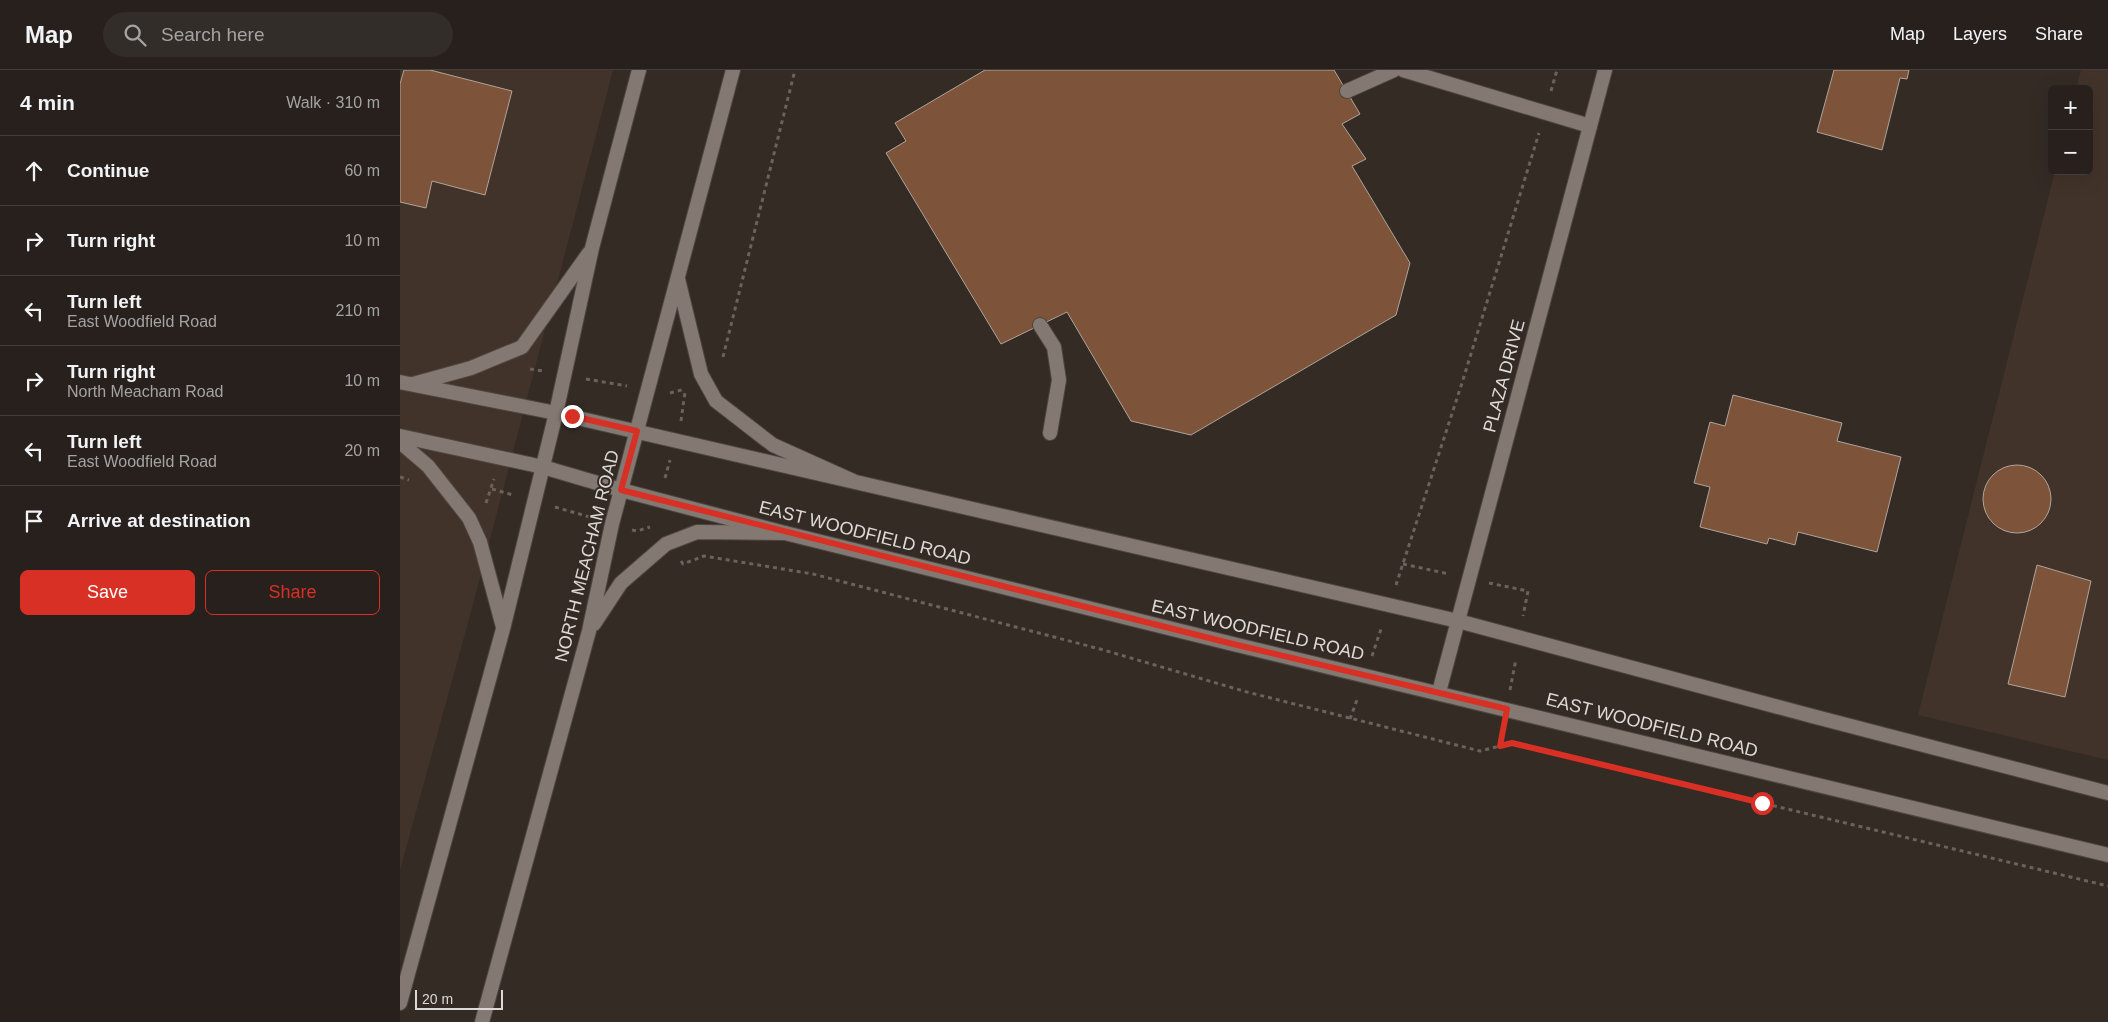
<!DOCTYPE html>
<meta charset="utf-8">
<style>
:root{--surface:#27201c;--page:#332d29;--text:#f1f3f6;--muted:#a4a3a3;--line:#433e3b;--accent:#d93025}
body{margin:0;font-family:Helvetica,sans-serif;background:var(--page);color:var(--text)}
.controls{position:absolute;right:15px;top:15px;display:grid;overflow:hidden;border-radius:8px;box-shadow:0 5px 20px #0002}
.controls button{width:45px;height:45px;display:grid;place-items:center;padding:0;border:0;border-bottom:1px solid var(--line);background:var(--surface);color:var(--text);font:25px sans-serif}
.scale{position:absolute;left:15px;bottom:12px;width:88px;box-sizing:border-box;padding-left:5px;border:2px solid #dfd9d5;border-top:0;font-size:14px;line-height:18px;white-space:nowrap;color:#dfd9d5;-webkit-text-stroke:4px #342b25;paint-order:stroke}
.stop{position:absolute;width:15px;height:15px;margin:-11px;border:4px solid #d93025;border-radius:50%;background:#fff}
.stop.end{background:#d93025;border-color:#fff;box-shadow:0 1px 5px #0008}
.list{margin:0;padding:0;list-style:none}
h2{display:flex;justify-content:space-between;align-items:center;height:65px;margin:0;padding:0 20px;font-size:21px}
h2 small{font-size:16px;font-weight:400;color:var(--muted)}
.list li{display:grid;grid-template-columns:32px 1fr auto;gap:15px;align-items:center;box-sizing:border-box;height:70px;padding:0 20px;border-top:1px solid var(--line)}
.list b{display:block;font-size:19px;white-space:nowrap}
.list p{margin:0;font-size:16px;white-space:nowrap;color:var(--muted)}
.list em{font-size:16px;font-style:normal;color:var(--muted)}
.actions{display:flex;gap:10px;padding:15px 20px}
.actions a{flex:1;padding:11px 0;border:1px solid var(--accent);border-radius:8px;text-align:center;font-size:18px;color:var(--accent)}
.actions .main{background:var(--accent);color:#fff}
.icon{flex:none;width:28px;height:28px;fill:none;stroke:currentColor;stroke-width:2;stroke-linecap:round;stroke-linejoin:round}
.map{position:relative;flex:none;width:1708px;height:952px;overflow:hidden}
header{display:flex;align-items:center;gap:30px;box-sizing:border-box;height:70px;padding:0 25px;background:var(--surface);border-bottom:1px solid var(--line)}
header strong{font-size:24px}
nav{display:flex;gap:28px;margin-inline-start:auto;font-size:18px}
.search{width:350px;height:45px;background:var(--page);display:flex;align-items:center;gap:12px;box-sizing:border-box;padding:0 18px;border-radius:28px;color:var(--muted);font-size:19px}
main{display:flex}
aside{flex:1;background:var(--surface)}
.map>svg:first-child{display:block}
.built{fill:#42332a}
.building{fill:#7d5439;stroke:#afa49c}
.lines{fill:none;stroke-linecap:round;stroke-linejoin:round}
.service-casing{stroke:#4e4642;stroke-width:16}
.minor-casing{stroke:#4e4642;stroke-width:16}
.tertiary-casing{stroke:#4e4642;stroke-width:16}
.secondary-casing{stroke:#4e4642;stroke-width:16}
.path{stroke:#6a625d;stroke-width:3;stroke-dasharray:4 4;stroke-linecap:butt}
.service{stroke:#847972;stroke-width:14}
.minor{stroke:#847972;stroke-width:14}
.tertiary{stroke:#847972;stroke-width:14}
.secondary{stroke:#847972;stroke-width:14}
.route{stroke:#d93025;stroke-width:6}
.labels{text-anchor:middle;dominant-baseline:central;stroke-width:4;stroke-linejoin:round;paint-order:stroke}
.street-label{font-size:18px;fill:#dfd9d5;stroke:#342b25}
</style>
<header>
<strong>Map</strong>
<div class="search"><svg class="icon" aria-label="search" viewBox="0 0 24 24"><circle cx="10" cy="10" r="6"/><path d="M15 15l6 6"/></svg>Search here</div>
<nav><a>Map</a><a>Layers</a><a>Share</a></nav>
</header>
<main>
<aside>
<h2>4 min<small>Walk · 310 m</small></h2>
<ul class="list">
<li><svg class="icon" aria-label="ahead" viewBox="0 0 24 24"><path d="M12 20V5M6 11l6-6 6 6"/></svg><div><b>Continue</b></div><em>60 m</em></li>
<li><svg class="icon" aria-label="right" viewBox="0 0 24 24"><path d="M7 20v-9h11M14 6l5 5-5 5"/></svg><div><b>Turn right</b></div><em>10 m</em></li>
<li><svg class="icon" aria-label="left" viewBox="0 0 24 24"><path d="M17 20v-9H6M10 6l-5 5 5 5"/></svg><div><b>Turn left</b><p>East Woodfield Road</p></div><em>210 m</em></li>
<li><svg class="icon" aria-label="right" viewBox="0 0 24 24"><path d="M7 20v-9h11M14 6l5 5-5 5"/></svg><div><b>Turn right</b><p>North Meacham Road</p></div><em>10 m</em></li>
<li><svg class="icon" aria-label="left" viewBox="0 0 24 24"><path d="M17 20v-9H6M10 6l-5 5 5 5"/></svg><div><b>Turn left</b><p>East Woodfield Road</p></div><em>20 m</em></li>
<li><svg class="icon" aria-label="arrive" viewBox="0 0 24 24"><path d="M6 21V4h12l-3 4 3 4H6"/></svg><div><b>Arrive at destination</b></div></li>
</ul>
<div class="actions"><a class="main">Save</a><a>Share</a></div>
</aside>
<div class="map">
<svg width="1708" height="952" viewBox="0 0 1708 952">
<rect width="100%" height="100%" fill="#342b25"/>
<path class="built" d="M0,0H213L72,538L0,800Z
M1681,0H1708V690L1518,645L1655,101H1689V19H1676Z"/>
<path class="building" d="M4,0H30L112,21L85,125L32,111L26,138L0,132V14Z
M585,0H934L960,44L942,54L966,89L952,96L1010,193L996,245L791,365L731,351L667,242L601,274L486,83L506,71L495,53Z
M1434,0H1509L1507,9L1500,8L1482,80L1417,62Z
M1333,325L1442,353L1437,371L1501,387L1477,482L1398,462L1395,475L1369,468L1367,474L1300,457L1310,417L1294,413L1310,352L1325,356Z
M1583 429a34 34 0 1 1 68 0a34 34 0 1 1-68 0Z
M1637,495L1691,511L1665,627L1608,614Z"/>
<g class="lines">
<g class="service-casing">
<path id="service" d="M1003,0L1190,56
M947,21L994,0
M640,255L654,277L659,310L650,363"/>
</g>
<g class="minor-casing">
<path id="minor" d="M1039,622L1205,0"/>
</g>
<g class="tertiary-casing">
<path id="tertiary" d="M0,312L156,343L1058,551L1412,646L1708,723
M0,366L143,397L221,420L385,463L833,574L1708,785"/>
</g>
<g class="secondary-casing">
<path id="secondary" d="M278,209L301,304L316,331L373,375L453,411
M13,314L71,298L122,277L189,183
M0,372L28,396L69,448L80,472L103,557
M194,554L221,513L266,474L297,462L385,463
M0,933L103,559L156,343L192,178L239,0
M82,952L189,561L212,454L333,0"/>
</g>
<path class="path" d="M1151,21L1157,0
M323,287L395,0
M130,299L143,301
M186,309L227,316
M270,323L285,319
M281,351L285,322
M0,407L9,410
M265,408L270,390
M92,419L113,425
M86,433L94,409
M155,437L193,448
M232,460L237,461L250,457
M281,491L283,494L304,486L413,504L700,579L847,622L1080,681L1112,673L1708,816
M1003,494L1049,504
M1089,513L1128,521L1123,546
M996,515L1062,313L1139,63
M972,586L982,556
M1110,620L1116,589
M950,649L958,627
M1100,676L1103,660"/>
<use href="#service" class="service"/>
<use href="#minor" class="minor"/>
<use href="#tertiary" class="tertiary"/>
<use href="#secondary" class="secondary"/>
</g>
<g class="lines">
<path class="route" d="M172,346L237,361L221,420L833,574L1107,639L1100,676L1112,673L1362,733"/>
</g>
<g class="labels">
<g class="street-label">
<text transform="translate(1104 306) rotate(-75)">PLAZA DRIVE</text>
<text transform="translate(465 463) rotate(14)">EAST WOODFIELD ROAD</text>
<text transform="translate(187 486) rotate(-76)">NORTH MEACHAM ROAD</text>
<text transform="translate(858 560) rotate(13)">EAST WOODFIELD ROAD</text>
<text transform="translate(1252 655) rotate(14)">EAST WOODFIELD ROAD</text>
</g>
</g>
</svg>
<div class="controls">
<button>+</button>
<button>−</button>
</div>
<div class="scale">20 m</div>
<div class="stop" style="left:1362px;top:733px"></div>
<div class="stop end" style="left:172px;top:346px"></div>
</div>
</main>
